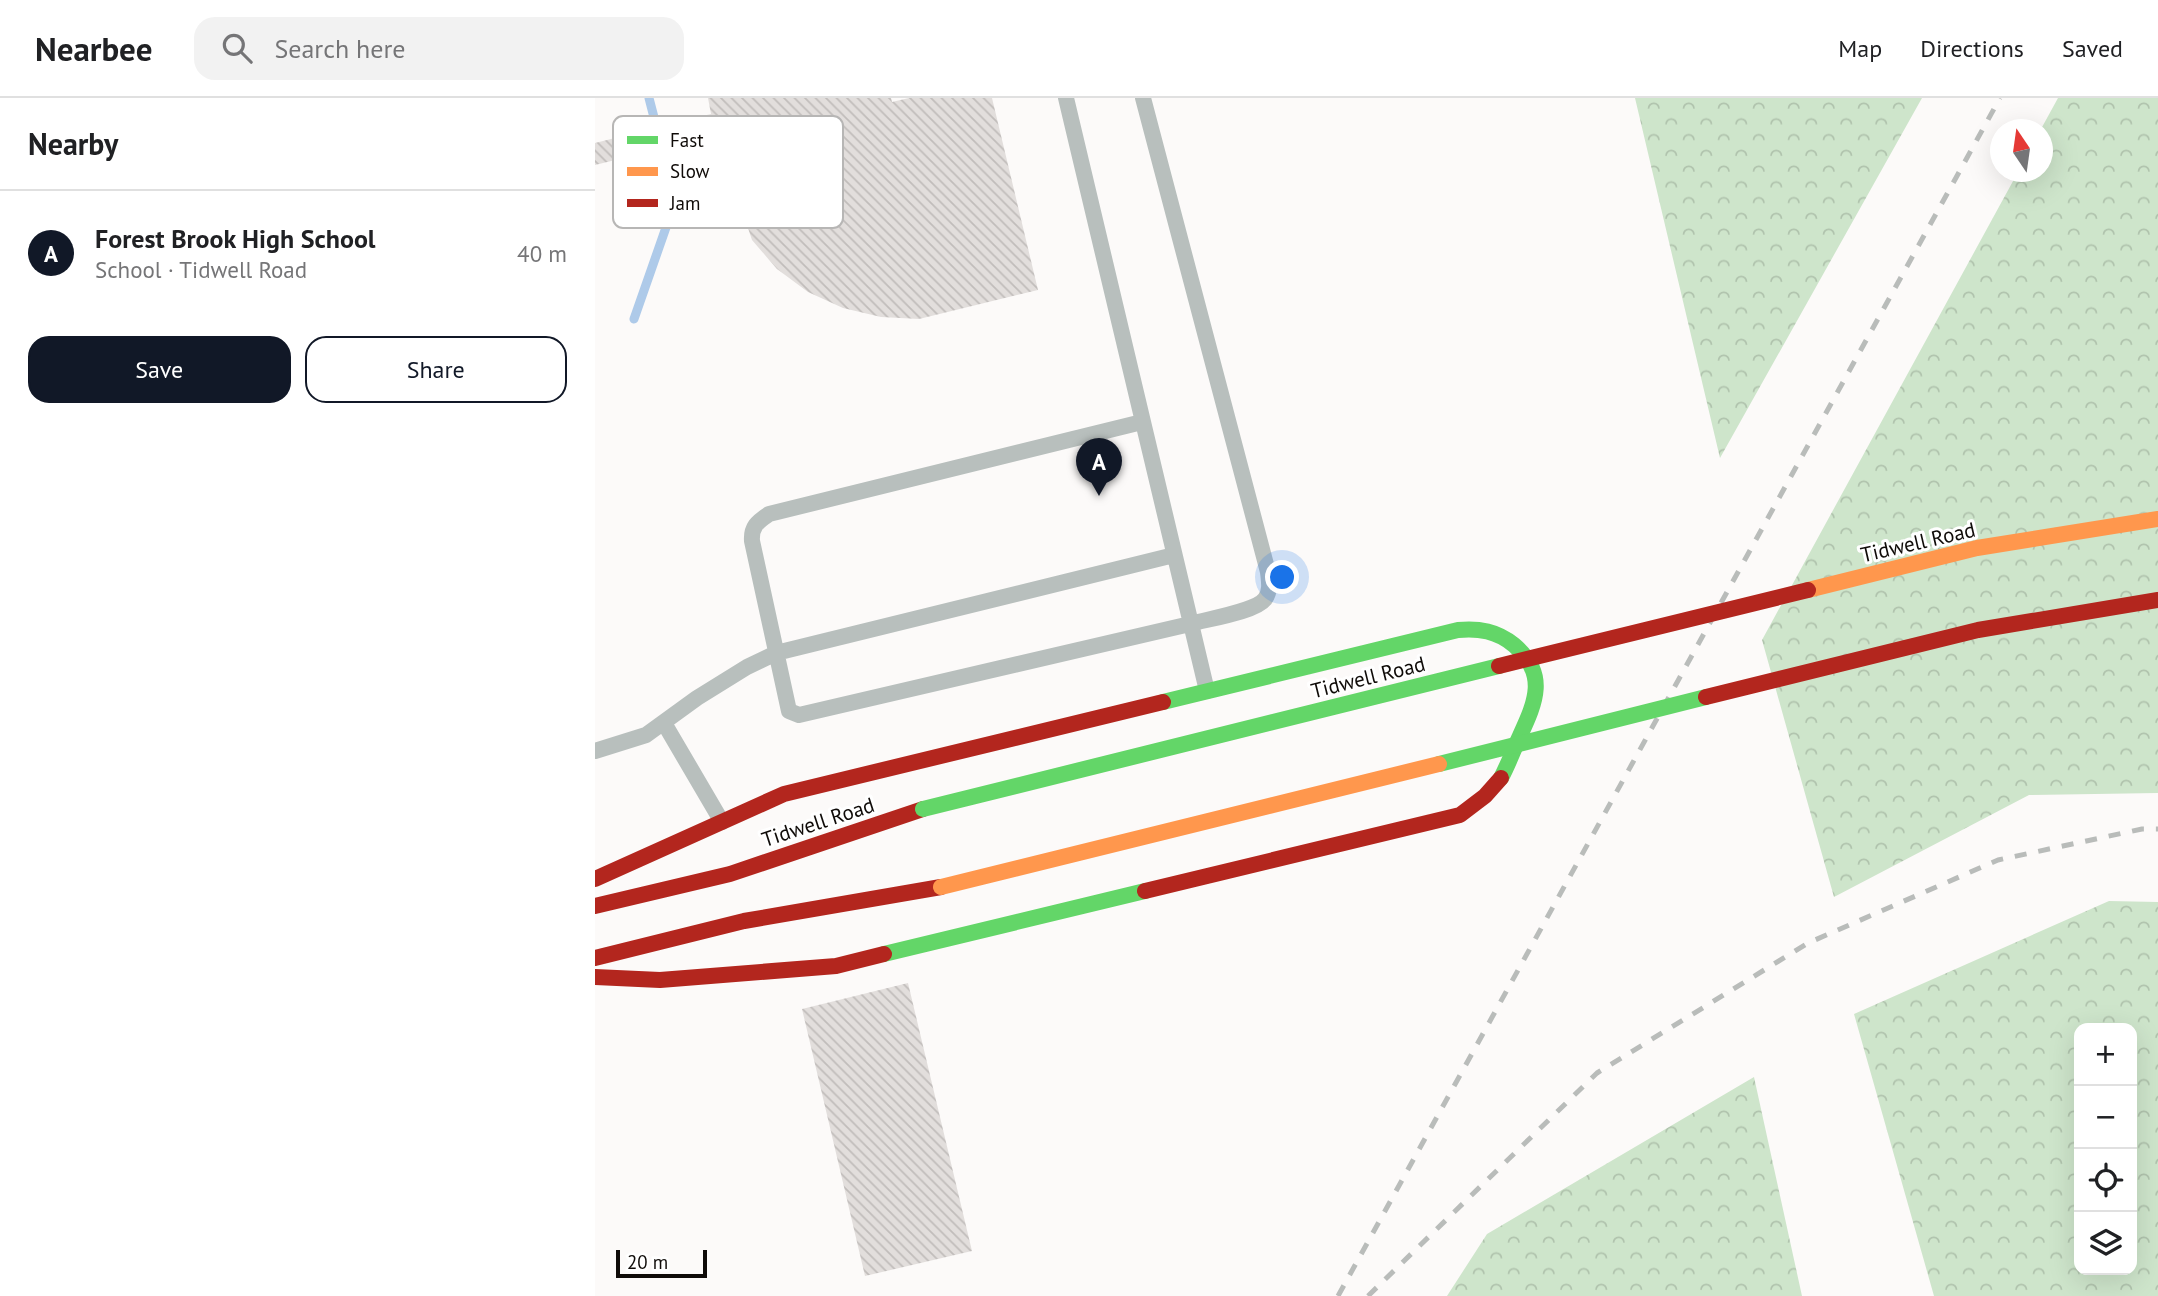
<!DOCTYPE html>
<meta charset="utf-8">
<style>
:root{--surface:#fff;--page:#f2f2f2;--text:#202124;--muted:#757577;--line:#e0e0e0;--accent:#111827}
body{margin:0;font-family:"PT Sans",sans-serif;background:var(--page);color:var(--text)}
.controls{position:absolute;right:21px;bottom:21px;display:grid;overflow:hidden;border-radius:14px;box-shadow:0 7px 28px #0002}
.controls button{width:63px;height:63px;display:grid;place-items:center;padding:0;border:0;border-bottom:2px solid var(--line);background:var(--surface);color:var(--text);font:35px sans-serif}
.compass{position:absolute;left:1395px;top:21px;width:63px;height:63px;border-radius:50%;background:var(--surface);box-shadow:0 7px 28px #0002;rotate:347deg}
.scale{position:absolute;left:21px;bottom:18px;width:91px;box-sizing:border-box;padding-left:7px;border:4px solid #0f0b08;border-top:0;font-size:19px;line-height:24px;white-space:nowrap;color:#0f0b08;-webkit-text-stroke:5px #fff;paint-order:stroke}
.you{position:absolute;left:688px;top:480px;width:24px;height:24px;margin:-18px;border:5px solid #fff;border-radius:50%;background:#1a73e8;box-shadow:0 0 0 10px #1a73e833}
.badge{display:grid;place-items:center;width:46px;height:46px;border-radius:50%;background:var(--accent);color:#fff;font-size:23px;font-weight:700}
.pin{position:absolute;translate:-50% -58px;filter:drop-shadow(0 2px 4px #0008)}
.pin::after{content:'';position:absolute;top:37px;width:24px;height:21px;background:inherit;clip-path:polygon(0 0,100% 0,50% 100%)}
.list{margin:0;padding:0;list-style:none}
h2{display:flex;justify-content:space-between;align-items:center;height:91px;margin:0;padding:0 28px;font-size:30px}
h2 small{font-size:23px;font-weight:400;color:var(--muted)}
.list li{display:grid;grid-template-columns:46px 1fr auto;gap:21px;align-items:center;box-sizing:border-box;height:126px;padding:0 28px;border-top:2px solid var(--line)}
.list b{display:block;font-size:26px;white-space:nowrap}
.list p{margin:0;font-size:23px;white-space:nowrap;color:var(--muted)}
.list em{font-size:23px;font-style:normal;color:var(--muted)}
.actions{display:flex;gap:14px;padding:21px 28px}
.actions a{flex:1;padding:16px 0;border:2px solid var(--accent);border-radius:21px;text-align:center;font-size:24px;color:var(--accent)}
.actions .main{background:var(--accent);color:#fff}
.icon{flex:none;width:38px;height:38px;fill:none;stroke:currentColor;stroke-width:2;stroke-linecap:round;stroke-linejoin:round}
.map{position:relative;flex:none;width:1563px;height:1198px;overflow:hidden}
header{display:flex;align-items:center;gap:42px;box-sizing:border-box;height:98px;padding:0 35px;background:var(--surface);border-bottom:2px solid var(--line)}
header strong{font-size:33px}
nav{display:flex;gap:38px;margin-inline-start:auto;font-size:24px}
.search{width:490px;height:63px;background:var(--page);display:flex;align-items:center;gap:18px;box-sizing:border-box;padding:0 24px;border-radius:21px;color:var(--muted);font-size:26px}
main{display:flex}
aside{flex:1;background:var(--surface)}
.map>svg:first-child{display:block}
.forest{fill:url(#forest-crowns);fill-rule:evenodd}
.lines{fill:none;stroke-linecap:round;stroke-linejoin:round}
.stream{stroke:#aecae9;stroke-width:9}
.building{fill:url(#building-back-hatch)}
.lane{stroke:#b8bfbd;stroke-width:16}
.fast{stroke:#63d668;stroke-width:16}
.jam{stroke:#b3261e;stroke-width:16}
.rail{stroke:#b9bcba;stroke-width:5;stroke-dasharray:12 12;stroke-linecap:butt}
.fast-bridge{stroke:#63d668;stroke-width:16}
.slow-bridge{stroke:#ff974d;stroke-width:16}
.jam-bridge{stroke:#b3261e;stroke-width:16}
.labels{text-anchor:middle;dominant-baseline:central;stroke-width:6;stroke-linejoin:round;paint-order:stroke}
.street-label{font-size:21px;fill:#0f0b08;stroke:#fff}
.key{fill:#fff;stroke:#b7b6b5;stroke-width:2}
.key-label{font-size:19px;fill:#0f0b08}
</style>
<header>
<strong>Nearbee</strong>
<div class="search"><svg class="icon" aria-label="search" viewBox="0 0 24 24"><circle cx="10" cy="10" r="6"/><path d="M15 15l6 6"/></svg>Search here</div>
<nav><a>Map</a><a>Directions</a><a>Saved</a></nav>
</header>
<main>
<aside>
<h2>Nearby<small></small></h2>
<ul class="list">
<li><span class="badge">A</span><div><b>Forest Brook High School</b><p>School · Tidwell Road</p></div><em>40 m</em></li>
</ul>
<div class="actions"><a class="main">Save</a><a>Share</a></div>
</aside>
<div class="map">
<svg width="1563" height="1198" viewBox="0 0 1563 1198">
<defs>
<pattern id="forest-crowns" width="20" height="18" patternUnits="userSpaceOnUse" patternTransform="scale(1.75)"><rect width="20" height="18" fill="#cee5cb"/><path d="M2 6a3 3 0 1 1 6 0M12 15a3 3 0 1 1 6 0" fill="none" stroke="#b0c3ad"/></pattern>
<pattern id="building-back-hatch" width="6" height="6" patternUnits="userSpaceOnUse" patternTransform="scale(1.75)"><rect width="6" height="6" fill="#e2dedc"/><path d="M-1 5l2 2M0 0l6 6M5-1l2 2" fill="none" stroke="#c1bdbb"/></pattern>
</defs>
<rect width="100%" height="100%" fill="#fcfaf9"/>
<path class="forest" d="M1040,0H1327L1125,360Z
M1463,0H1563V695L1434,697L1239,799L1167,542L1423,74H1448L1446,31Z
M1514,803L1563,804V1198H1339L1259,916ZM1537,930V1172H1484V930Z
M1159,979L1207,1198H852L892,1136Z"/>
<g class="lines">
<path class="stream" d="M39,221L75,118V81L54,0"/>
</g>
<path class="building" d="M113,0H296L297,4L314,0H397L443,192L324,221L286,219L248,210L213,194L182,171L157,142L122,37L0,67V45L116,16Z
M313,885L377,1153L270,1178L207,911Z"/>
<g class="lines">
<path class="lane" d="M471,0L612,593
M547,324L174,416C162,424 156,429 157,443L194,613L204,617L595,526C612,521 660,514 670,501C676,493 674,483 673,474L548,0
M69,625L127,724
M0,653L51,637L102,600L152,569L181,555L579,457"/>
<path class="fast" d="M568,604L863,532C884,530 902,533 919,547C954,577 940,605 924,640C918,653 913,667 906,680
M289,856L550,793"/>
<path class="jam" d="M0,781L189,696L568,604
M550,793L865,717L890,698L906,680
M0,808L135,776L328,711
M0,860L149,823L346,789
M0,879L65,882L241,868L289,856"/>
<path class="rail" d="M743,1198L1405,0
M773,1198L1002,975L1213,845L1403,762L1547,731H1563"/>
<path class="fast-bridge" d="M844,666L1111,599
M328,711L904,568"/>
<path class="slow-bridge" d="M1213,492L1382,450L1563,421
M346,789L844,666"/>
<path class="jam-bridge" d="M904,568L1213,492
M1111,599L1383,532L1563,502"/>
</g>
<g class="labels">
<g class="street-label">
<text transform="translate(1323 444) rotate(-13)">Tidwell Road</text>
<text transform="translate(773 579) rotate(-14)">Tidwell Road</text>
<text transform="translate(223 724) rotate(-18)">Tidwell Road</text>
</g>
</g>
<rect x="18" y="18" width="230" height="112" rx="10" class="key"/>
<rect x="32" y="38" width="31" height="8" fill="#63d668"/>
<rect x="32" y="69" width="31" height="9" fill="#ff974d"/>
<rect x="32" y="101" width="31" height="8" fill="#b3261e"/>
<g class="key-label">
<text x="75" y="49">Fast</text>
<text x="75" y="80">Slow</text>
<text x="75" y="112">Jam</text>
</g>
</svg>
<div class="controls">
<button>+</button>
<button>−</button>
<button><svg class="icon" aria-label="locate" viewBox="0 0 24 24"><circle cx="12" cy="12" r="6"/><path d="M12 2v4M12 18v4M2 12h4M18 12h4"/></svg></button>
<button><svg class="icon" aria-label="layers" viewBox="0 0 24 24"><path d="M12 4l9 5-9 5-9-5zM3 14l9 5 9-5"/></svg></button>
</div>
<svg class="compass" viewBox="-18 -18 36 36"><path d="M0-13l5 13h-10z" fill="#e53935"/><path d="M0 13l5-13h-10z" fill="#757577"/></svg>
<div class="scale">20 m</div>
<div class="you"></div>
<div class="pin badge" style="left:504px;top:398px">A</div>
</div>
</main>
